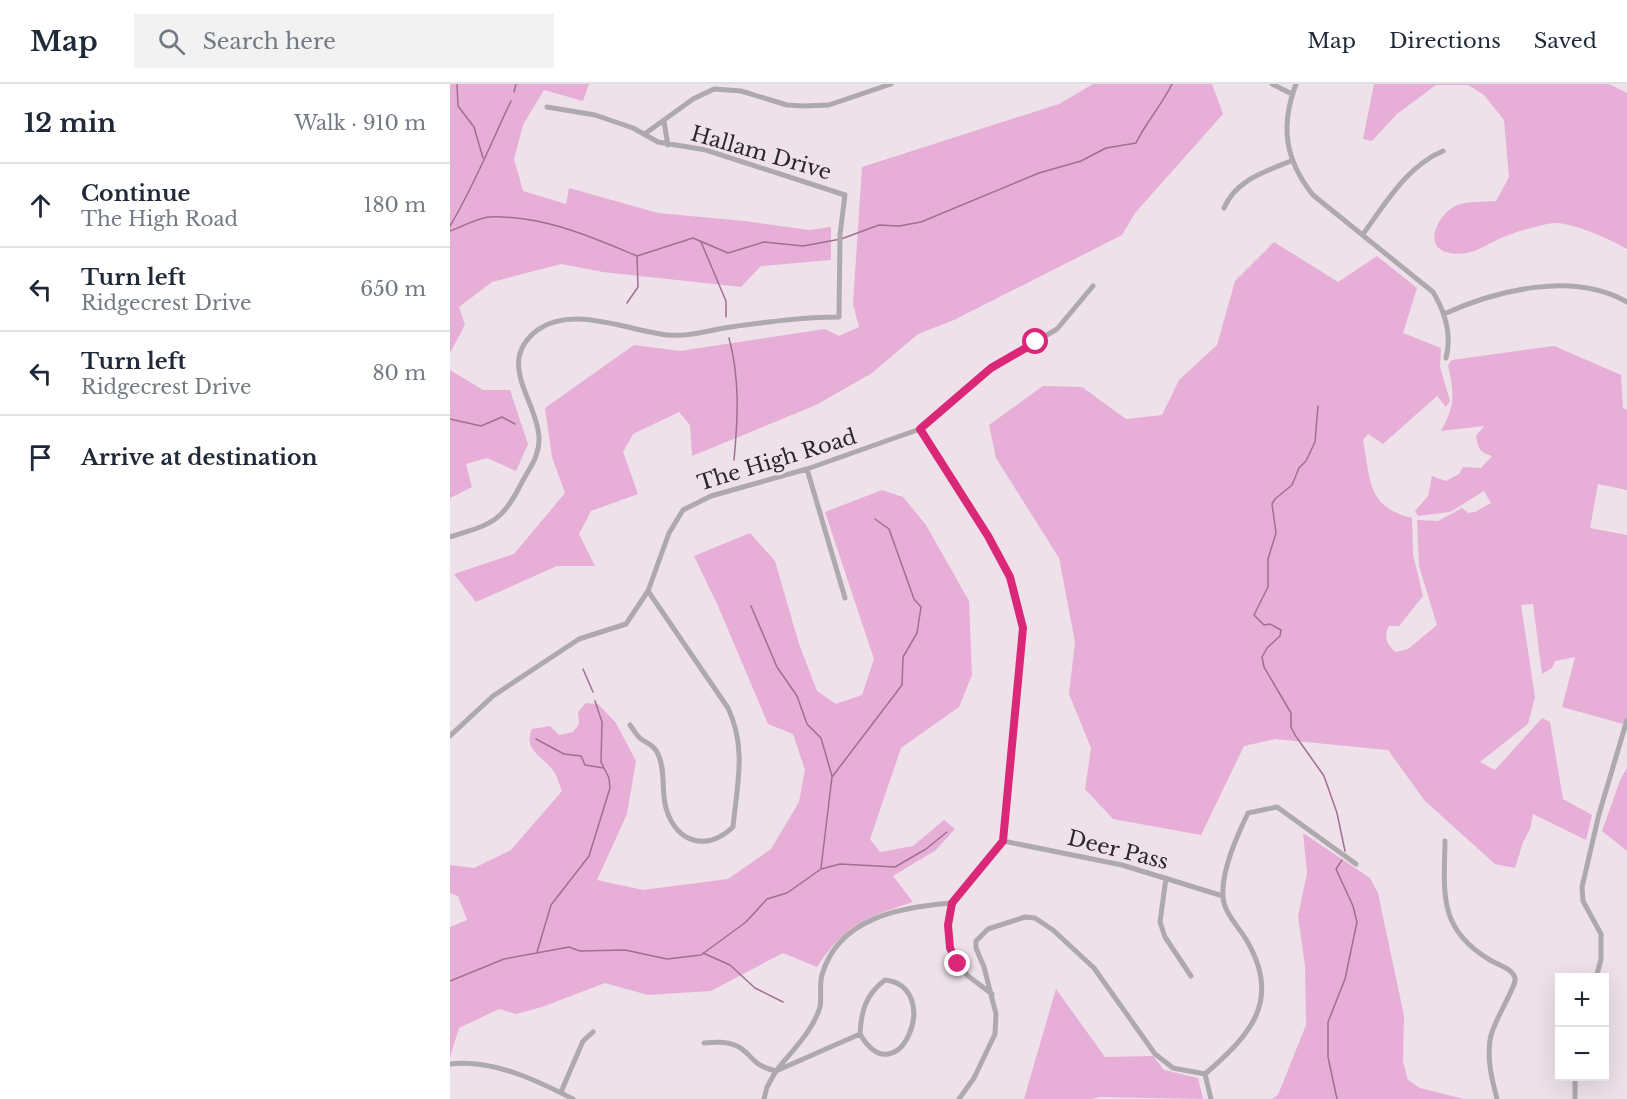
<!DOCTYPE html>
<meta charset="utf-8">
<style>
:root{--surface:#fff;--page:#f2f2f3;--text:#1f2937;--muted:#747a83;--line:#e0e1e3}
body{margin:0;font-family:"Libre Baskerville",serif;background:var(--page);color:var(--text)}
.controls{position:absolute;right:18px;bottom:18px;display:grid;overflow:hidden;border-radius:0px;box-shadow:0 6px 24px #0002}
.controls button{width:54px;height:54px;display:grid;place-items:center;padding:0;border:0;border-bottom:2px solid var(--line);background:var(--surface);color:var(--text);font:30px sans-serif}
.stop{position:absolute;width:18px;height:18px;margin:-14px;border:4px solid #db2777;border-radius:50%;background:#fff}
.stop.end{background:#db2777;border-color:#fff;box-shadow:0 2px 6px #0008}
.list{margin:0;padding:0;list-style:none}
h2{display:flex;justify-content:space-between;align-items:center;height:78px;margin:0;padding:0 24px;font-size:26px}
h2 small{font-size:20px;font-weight:400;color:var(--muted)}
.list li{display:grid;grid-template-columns:39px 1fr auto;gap:18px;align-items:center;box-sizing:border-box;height:84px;padding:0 24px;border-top:2px solid var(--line)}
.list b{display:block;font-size:22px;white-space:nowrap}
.list p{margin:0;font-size:20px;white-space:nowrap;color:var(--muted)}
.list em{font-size:20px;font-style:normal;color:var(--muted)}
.icon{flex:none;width:33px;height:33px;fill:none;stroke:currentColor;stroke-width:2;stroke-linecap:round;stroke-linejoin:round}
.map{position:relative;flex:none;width:1177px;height:1015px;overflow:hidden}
header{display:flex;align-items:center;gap:36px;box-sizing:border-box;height:84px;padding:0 30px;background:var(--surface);border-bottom:2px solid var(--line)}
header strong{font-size:28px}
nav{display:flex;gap:33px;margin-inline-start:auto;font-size:21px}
.search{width:420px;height:54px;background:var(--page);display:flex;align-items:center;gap:15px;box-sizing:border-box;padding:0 21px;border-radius:0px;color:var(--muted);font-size:22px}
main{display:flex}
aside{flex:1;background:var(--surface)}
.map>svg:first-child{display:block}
.green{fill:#e7aed7}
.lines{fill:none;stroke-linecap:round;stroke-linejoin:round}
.stream{stroke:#a06f93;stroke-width:1.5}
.minor{stroke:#aea9ac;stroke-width:5}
.route{stroke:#db2777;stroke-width:8}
.labels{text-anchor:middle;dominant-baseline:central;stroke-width:6;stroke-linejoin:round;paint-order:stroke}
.street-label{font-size:21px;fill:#2b272a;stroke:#eee1ea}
</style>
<header>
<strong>Map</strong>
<div class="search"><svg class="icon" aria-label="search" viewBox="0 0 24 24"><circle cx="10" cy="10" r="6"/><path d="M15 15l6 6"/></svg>Search here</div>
<nav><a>Map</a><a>Directions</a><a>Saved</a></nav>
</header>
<main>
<aside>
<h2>12 min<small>Walk · 910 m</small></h2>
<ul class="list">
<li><svg class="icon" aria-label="ahead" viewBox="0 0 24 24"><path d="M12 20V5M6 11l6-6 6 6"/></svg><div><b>Continue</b><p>The High Road</p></div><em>180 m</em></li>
<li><svg class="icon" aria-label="left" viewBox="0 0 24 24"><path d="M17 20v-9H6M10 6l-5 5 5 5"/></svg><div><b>Turn left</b><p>Ridgecrest Drive</p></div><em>650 m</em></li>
<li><svg class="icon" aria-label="left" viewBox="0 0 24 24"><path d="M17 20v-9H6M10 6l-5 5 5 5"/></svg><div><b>Turn left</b><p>Ridgecrest Drive</p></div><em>80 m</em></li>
<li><svg class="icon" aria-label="arrive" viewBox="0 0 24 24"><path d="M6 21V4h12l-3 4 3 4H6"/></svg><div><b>Arrive at destination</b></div></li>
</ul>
</aside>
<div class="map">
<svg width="1177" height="1015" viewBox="0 0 1177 1015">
<rect width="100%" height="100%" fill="#eee1ea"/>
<path class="green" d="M0,0H139L133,17L94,6L73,41L64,75L73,107L116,120L119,104L208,129L295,137L359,146L381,143V176L311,182L291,203L153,188L111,180L42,198L9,223L15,241L0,269Z
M643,0H762L773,30L685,129L672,151L504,236L468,250L422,289L366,321L242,372L240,341L229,328L183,350L173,368L188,410L141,427L129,450L145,482H107L26,518L4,490L64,470L115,409L102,373L95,324L184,261L230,267L375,245L389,252L409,243L403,220L412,83L609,20Z
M924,0H1159L1177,9V165C1162,156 1122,138 1104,139C1088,141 1066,148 1051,154C1034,162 1020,173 1000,169C971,164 988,131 1005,122C1015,117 1034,118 1046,117L1059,93L1054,36L1034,11L1018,1H986L947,30L922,57L913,55Z
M824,158L888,198L927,172L967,204L953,249L991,264L990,283L1000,317L996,323L987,312L933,360L918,350L913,356C921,396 916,423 962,434L963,470L973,512L949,542H939C933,553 937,561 946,568L958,565L987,541L969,482L967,436L988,437L1012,424L1018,429L1025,428L1041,419L1034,407L1000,428L968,432L965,427L978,412L982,392L996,397L1009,390L1013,383L1031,384L1042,372C1030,368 1028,365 1026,352L1034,342L991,347C1006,320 1004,310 998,281L1002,276L1104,262L1171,291L1173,324L1177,326V406L1148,400L1140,444L1177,451V641L1112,623L1125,573L1105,577L1102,584L1092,590L1083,520L1071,521L1085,613L1078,640L1030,678L1045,686L1092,634L1100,638L1113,715L1142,731L1136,756L1083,730L1080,745L1073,758L1065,784L1045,780L975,717L938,666L825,655L794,662L751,751L663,735L635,705L641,664L619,610L625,558L609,474L546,374L539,341L593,302L632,303L676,335L712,331L729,296L767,261L785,197Z
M0,286L33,306H60L78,360L66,387L37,374L16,380L22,403L0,414Z
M432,406L453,413L476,441L519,517L522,591L509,623L451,664L420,755L430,768L463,762L494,736L505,745L486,766L443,792L463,818C417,833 395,840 367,883L333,869L261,907L198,911L155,899L92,923L66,930L49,925L9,944L0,973V843L17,836L8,812L0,809V781L24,784L61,766L112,707C109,700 107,691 102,685C90,671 73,665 82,645L100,642L109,651L123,648L129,640L128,628L136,619L148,620L166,639L186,677L177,730L147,796L193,806L278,795L321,765L349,718L355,686L343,650L318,640L268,522L244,472L300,449L325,477L349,560L367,607L386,620L412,611L424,575L375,428Z
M1177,684V767L1152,747L1171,694Z
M853,749L920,794L928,809L954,932L953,978L958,996L970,1004L1014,1015H822L828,1011L856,941L855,882L848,832L857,789Z
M606,905L655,973L703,972L714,986L748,994L753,1015L650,1013L642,1015H574Z"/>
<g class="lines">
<path class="stream" d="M7,0L8,22L24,43L33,74
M64,8L66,0
M0,142C24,102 41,59 61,17
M0,147C12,143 27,134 39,133C92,131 139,152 187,172L243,154L278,169L314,158L353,162L391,155L429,141L449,142L471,138L589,89L631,77L656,64L686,59C696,38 712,21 722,0
M251,158L276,217V233
M177,219L188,203L187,172
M279,254C290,295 288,334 284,376
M868,322L865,358L856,377L849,384L842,401L825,415L822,420L826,449L818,475V503L804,531L814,541L820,540L831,546L830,552L817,564L812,573L814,583L841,629V643L845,651L874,692L887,729L895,767
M0,335L31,342L52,333L65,340
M301,522L327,583L347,612L357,640L371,654L382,692
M133,585L143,608
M86,655L114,670L131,672L135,681L154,684
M371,784L382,693L452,601L453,573L467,549L471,523L464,515L439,445L425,435
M87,868L101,821L139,772L160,704L159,694L151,678L152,638L145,617
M253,869L280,881L305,904L333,918
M0,897L54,875L119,863L130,867L175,866L217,875L251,871L296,838L317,815L337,809L371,785L390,780L445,783L476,765L497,748
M887,1015L878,973V938L895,895L907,838L903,822L886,785L892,776"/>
<path class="minor" d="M822,0L842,10
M846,0C830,42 835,76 863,111L983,208C995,228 1002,251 996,274
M214,38L218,61
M196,49L243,15L264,5L291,7L337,21L353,22L379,21L441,0
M774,124C786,96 814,88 841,77
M913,150C936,119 957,82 993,67
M994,230C1047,206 1123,187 1177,218
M470,345L538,452L560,493L573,544L553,757L502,819L498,841L500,865L508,880L518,892L542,910
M357,385L395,514
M0,453C39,440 50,441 70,402C78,385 90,374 89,353C87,316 44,277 89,245C124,221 180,247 218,251C239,253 260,246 281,243C317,238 353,233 389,233L390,150L395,111L256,66L208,58L183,44L145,31L97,23
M180,641C183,645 187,652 191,655C198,660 204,661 208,670C216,687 211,707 216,724C226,759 257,768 283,743C287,701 297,664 278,624L198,507
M0,652L43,612L129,555L176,540L198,507L219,449L233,426L261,412L357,385L470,345L541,284L607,245L643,202
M553,757L672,781L773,812
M995,757C994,810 988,845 1040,876C1048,881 1062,884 1065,894C1067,903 1042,938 1040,956C1037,977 1042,995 1047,1015
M716,794L710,838L715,853L741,892
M1146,894L1151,875V850L1133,817L1132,803L1149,730L1177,636
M435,896C495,903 448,1015 410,950C411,927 416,910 435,896Z
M254,959C265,958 276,957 287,962C303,970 300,981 326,987C341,968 363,947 370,923C372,913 369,901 372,891C388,834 450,823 502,819
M0,980C43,975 86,996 123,1015
M755,990C800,951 832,917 797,857C789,843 774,829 773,813C771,787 787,752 798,729L827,723L906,780
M755,990L761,1015
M111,1008L133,957L143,948
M314,1015L317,1003L326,987L410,950
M509,1015L524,994L545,950L546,930L534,883L526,864V857L538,845L575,833L585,834L603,846L644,884L705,970L723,984L755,990
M1125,1015V992"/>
</g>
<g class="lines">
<path class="route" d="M508,880L500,864L498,841L502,819L553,757L573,544L560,493L538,452L470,345L541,284L586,258"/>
</g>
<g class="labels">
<g class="street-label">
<text transform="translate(311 69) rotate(16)">Hallam Drive</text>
<text transform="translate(327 376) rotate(-17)">The High Road</text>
<text transform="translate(668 766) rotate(14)">Deer Pass</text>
</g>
</g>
</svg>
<div class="controls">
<button>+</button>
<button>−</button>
</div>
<div class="stop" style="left:586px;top:258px"></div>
<div class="stop end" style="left:508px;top:880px"></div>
</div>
</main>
